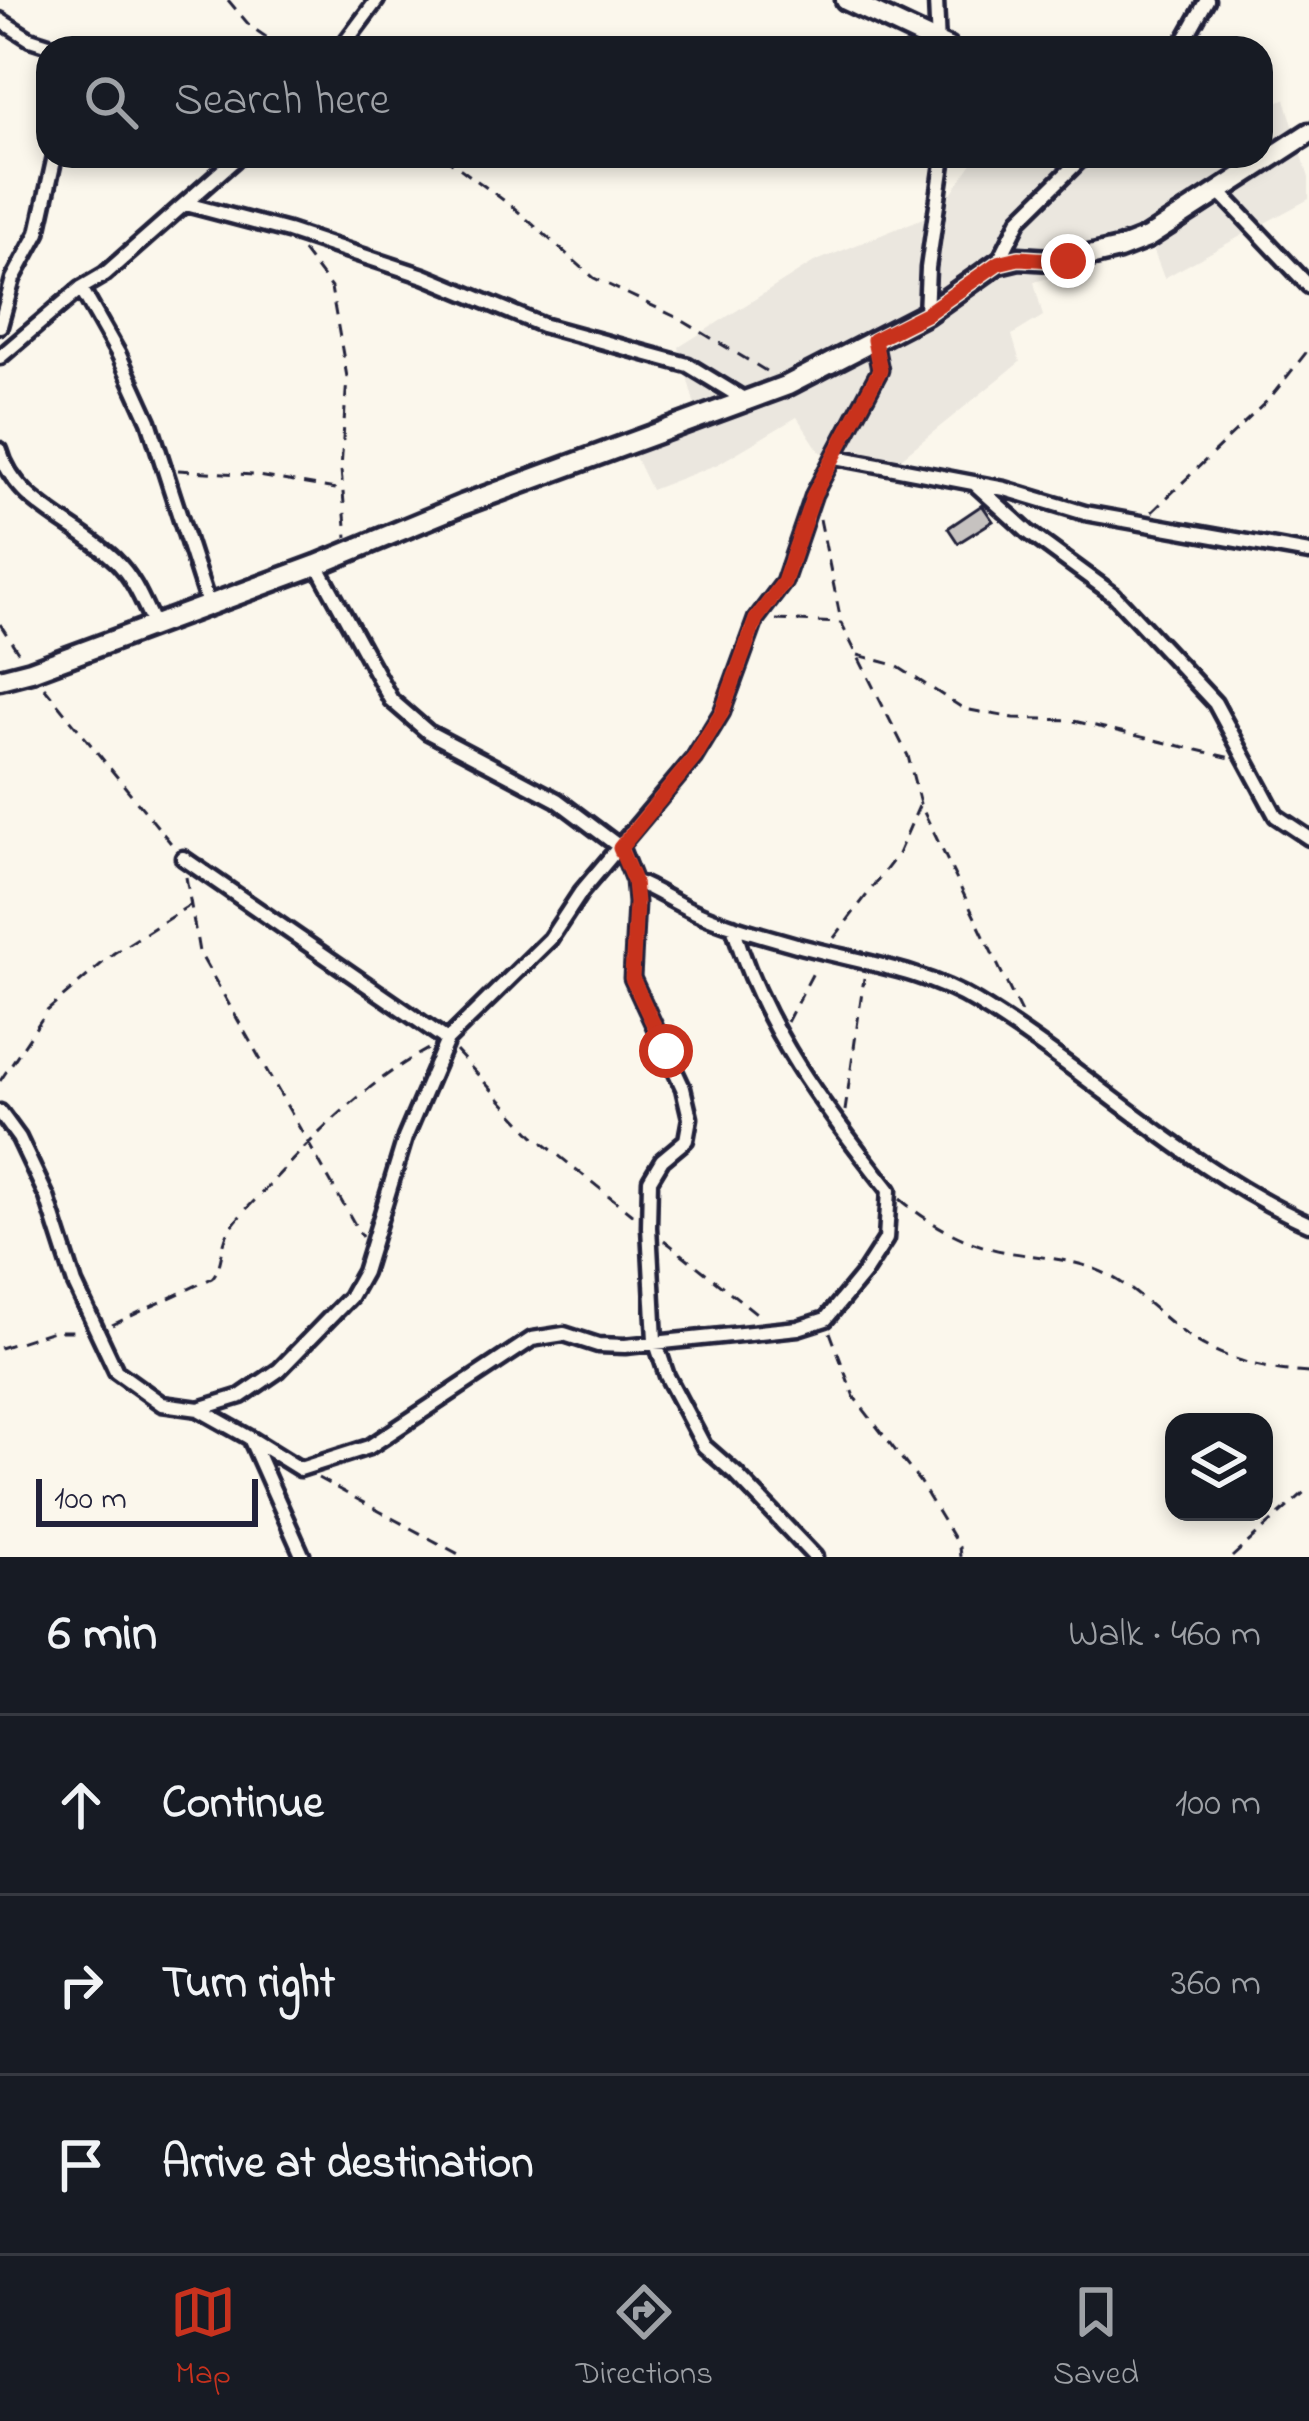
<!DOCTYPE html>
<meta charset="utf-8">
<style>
:root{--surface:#171b24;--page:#242831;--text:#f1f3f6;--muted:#9ea1a6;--line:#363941;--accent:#c8321e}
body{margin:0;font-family:"Indie Flower",sans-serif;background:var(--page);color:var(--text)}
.controls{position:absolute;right:36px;bottom:36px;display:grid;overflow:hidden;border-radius:24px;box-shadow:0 6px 18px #0003}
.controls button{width:108px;height:108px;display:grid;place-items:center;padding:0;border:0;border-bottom:3px solid var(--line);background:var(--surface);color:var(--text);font:60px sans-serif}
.scale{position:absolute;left:36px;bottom:30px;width:222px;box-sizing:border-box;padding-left:12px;border:6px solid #22223b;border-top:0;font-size:33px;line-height:42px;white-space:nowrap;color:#22223b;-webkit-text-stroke:9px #fbf7ec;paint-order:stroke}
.stop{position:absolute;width:36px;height:36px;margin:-27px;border:9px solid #c8321e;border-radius:50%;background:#fff}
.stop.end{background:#c8321e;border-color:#fff;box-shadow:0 3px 12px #0008}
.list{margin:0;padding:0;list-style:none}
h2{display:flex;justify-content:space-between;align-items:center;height:156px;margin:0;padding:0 48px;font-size:51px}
h2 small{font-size:39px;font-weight:400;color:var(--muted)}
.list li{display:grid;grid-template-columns:78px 1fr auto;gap:36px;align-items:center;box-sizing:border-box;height:180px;padding:0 48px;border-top:3px solid var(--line)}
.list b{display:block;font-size:45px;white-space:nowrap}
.list em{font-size:39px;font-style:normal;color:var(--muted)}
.icon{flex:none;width:66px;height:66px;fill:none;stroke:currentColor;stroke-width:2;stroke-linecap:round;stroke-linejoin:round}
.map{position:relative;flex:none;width:1309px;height:1557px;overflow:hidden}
.search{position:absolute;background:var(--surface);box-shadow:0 6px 18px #0003;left:36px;right:36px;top:36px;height:132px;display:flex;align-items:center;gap:30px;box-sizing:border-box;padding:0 42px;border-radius:36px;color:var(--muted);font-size:45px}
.sheet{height:696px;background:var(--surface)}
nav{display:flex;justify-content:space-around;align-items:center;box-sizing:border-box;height:168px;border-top:3px solid var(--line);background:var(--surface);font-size:33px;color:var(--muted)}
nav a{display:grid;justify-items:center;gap:6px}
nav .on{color:var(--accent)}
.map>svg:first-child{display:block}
.built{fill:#ebe7df}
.building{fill:#c6c2c0;stroke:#22223b;stroke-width:3}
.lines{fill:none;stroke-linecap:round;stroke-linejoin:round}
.street-casing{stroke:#22223b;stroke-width:21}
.secondary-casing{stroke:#22223b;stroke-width:27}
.path{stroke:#22223b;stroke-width:3;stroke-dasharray:12 9;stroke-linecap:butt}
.street{stroke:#fbf7ec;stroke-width:12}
.secondary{stroke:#fbf7ec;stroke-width:18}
.route{stroke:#c8321e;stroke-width:15}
</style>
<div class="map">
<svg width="1309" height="1557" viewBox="0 0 1309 1557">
<rect width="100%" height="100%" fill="#fbf7ec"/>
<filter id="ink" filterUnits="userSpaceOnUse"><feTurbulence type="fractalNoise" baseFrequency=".00833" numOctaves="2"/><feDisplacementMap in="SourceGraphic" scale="24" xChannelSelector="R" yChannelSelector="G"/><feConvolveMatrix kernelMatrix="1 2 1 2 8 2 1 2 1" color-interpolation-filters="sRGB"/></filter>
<g filter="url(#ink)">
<path class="built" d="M1285,99L1309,178V199L1164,278L1153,249L1034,282L1043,316L1012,335L1020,362L890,467L820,452L797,417L718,464L651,490L628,442L698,417L679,347L814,262L938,212L977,156H1261V107Z"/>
<path class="building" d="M982,505L993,521L958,543L948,528Z"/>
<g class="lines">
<g class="street-casing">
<path id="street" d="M936,0L938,47
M0,20L30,39L58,48
M341,48L377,0
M1180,48L1207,0
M1221,193L1309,286
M186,204L288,231L424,276L542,325L688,365L747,401
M998,263L1020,219L1084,156
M81,288L119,355L149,421L208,604
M926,314L928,268L944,156
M0,326L13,279L38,233L55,156
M0,357L81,288L105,274L239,156
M0,450C14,504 79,524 115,560C134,578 143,602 154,625
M836,457L1005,489L1085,513L1309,553
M974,483L1028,532L1114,595L1215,703L1276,816L1309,838
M317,565L391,700L428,732L557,800L621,848L634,881L636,903L632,978L683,1088L690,1118L686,1140L662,1160L650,1180L649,1227L655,1340L667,1376L704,1446L736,1474L815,1557
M183,858L447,1040
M634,881C654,889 672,901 691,910C721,924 754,933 786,942C849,961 918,967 976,1002C1090,1071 1186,1169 1309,1224
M0,1112L19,1138L47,1197L75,1284L116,1371L162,1404L199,1409L241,1396L279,1370L350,1297L364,1272L405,1138L447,1040L550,939L581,892L694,758L722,712L756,619L784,582L814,494L880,370L874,340
M200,1410L250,1438L303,1557
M250,1438L300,1469L369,1447L532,1339L564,1334L598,1345L625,1346L798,1328L826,1319L864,1273L886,1239L889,1190C824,1108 763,1028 733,926"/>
</g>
<g class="secondary-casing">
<path id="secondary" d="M846,0L948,48
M0,679L31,671L317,565L462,505L788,385L926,314L998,263L1019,258L1068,261L1119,249L1147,238L1309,133"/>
</g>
<path class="path" d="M228,0L250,26L282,48
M443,156L513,207L594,278L678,318L771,374
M303,251L331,288L347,377L341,470L347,537
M178,470L253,475L341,490
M1152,512L1270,398L1309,349
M820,519L841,621
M776,620L841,623L908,756L920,804L1023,1017
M0,624L20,655
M858,655L895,665L964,709L1014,718L1070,720L1231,758
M44,687L174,847
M186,877L199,952L362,1237
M834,938L898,854L919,806
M787,1022L816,967
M456,1051L533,1135L633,1215
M0,1081L47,1011L114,953L190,905
M845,1111L864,978
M900,1199C931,1225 967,1245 1007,1252C1041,1258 1074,1258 1106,1274C1135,1288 1160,1316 1187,1335C1223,1360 1265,1370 1309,1373
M664,1240L760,1316
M112,1325L212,1278C225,1263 219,1243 232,1226C243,1211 258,1198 270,1184C317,1133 366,1083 428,1049
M830,1332L854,1397L919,1481L959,1547L960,1557
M0,1348L53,1331H79
M318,1478L464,1557
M1232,1557L1309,1488"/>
<use href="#street" class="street"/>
<use href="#secondary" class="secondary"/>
</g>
</g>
<g class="lines" filter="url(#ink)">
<path class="route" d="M666,1051L632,978L636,903L634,881L620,848L694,758L722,712L756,619L784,582L814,494L880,370L874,340L926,314L998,263L1019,258L1068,261"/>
</g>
</svg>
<div class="controls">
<button><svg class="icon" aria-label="layers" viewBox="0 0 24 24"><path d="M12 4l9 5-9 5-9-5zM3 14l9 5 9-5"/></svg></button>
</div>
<div class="scale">100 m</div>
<div class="stop" style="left:666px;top:1051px"></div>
<div class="stop end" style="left:1068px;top:261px"></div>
<div class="search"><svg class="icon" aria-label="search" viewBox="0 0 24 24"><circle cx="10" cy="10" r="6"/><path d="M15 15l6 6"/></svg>Search here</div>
</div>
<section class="sheet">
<h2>6 min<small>Walk · 460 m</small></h2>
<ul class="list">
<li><svg class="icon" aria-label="ahead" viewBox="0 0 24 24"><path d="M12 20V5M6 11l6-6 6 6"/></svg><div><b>Continue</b></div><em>100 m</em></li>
<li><svg class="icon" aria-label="right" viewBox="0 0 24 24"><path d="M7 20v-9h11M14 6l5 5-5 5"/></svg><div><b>Turn right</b></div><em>360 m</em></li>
<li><svg class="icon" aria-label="arrive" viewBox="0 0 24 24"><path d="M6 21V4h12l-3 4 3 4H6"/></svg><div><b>Arrive at destination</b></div></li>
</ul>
</section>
<nav>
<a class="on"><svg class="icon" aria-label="map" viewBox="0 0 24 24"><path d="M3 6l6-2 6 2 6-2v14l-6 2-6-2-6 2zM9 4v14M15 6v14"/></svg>Map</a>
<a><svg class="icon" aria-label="directions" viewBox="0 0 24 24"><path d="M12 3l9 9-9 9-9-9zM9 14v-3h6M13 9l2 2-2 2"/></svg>Directions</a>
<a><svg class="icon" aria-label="saved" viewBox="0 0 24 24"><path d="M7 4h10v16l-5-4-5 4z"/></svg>Saved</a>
</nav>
